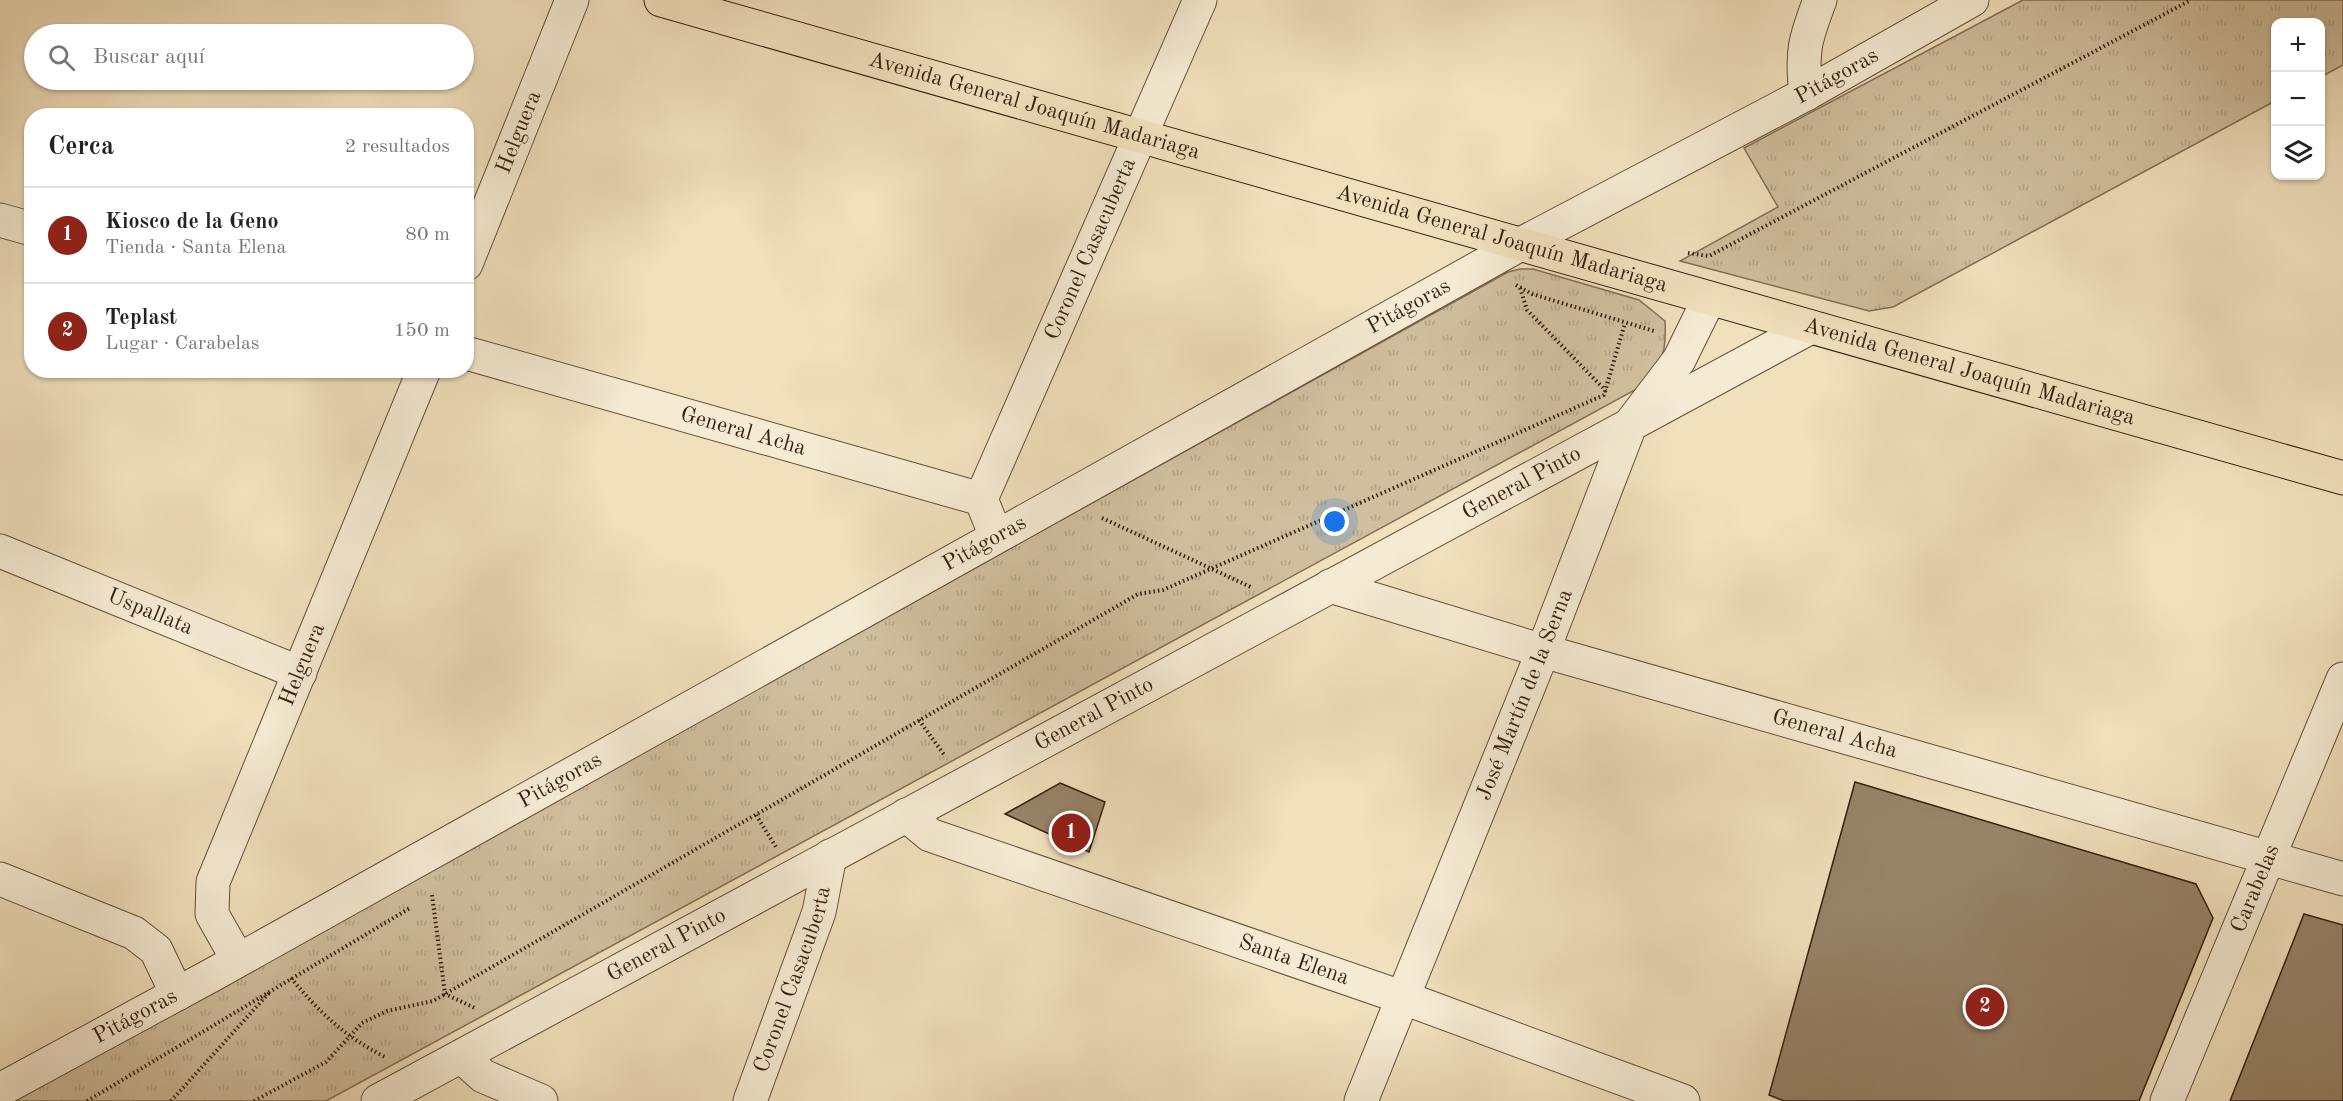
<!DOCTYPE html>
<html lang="es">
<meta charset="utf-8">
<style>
:root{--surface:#fff;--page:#f2f2f2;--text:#222;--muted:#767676;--line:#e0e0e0;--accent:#8f2418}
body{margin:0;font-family:"Old Standard TT",serif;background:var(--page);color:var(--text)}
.controls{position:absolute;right:18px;top:18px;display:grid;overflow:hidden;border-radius:12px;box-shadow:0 2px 4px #0004}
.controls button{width:54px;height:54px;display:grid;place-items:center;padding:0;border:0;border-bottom:2px solid var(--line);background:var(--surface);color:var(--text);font:30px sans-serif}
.you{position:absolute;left:1335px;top:522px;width:21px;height:21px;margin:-15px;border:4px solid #fff;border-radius:50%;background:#1a73e8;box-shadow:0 0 0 9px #1a73e833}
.badge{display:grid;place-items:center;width:39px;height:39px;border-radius:50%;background:var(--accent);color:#fff;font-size:20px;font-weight:700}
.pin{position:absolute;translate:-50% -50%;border:3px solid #fff;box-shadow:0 2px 6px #0006}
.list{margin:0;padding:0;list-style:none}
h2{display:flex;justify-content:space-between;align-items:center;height:78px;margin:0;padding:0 24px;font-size:26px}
h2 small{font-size:20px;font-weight:400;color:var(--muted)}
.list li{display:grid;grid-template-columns:39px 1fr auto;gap:18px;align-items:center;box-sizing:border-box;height:96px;padding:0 24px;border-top:2px solid var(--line)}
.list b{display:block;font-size:22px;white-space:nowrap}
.list p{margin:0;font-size:20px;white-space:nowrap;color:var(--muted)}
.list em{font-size:20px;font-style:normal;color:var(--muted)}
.icon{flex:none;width:33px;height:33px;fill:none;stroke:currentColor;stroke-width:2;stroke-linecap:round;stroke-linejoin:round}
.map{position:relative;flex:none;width:2343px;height:1101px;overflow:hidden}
.search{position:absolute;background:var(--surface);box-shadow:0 2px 4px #0004;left:24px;top:24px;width:450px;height:66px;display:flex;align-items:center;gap:15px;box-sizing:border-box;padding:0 21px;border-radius:33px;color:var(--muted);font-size:22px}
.panel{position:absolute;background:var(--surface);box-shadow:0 2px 4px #0004;left:24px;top:108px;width:450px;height:270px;border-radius:24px}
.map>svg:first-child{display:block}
.park{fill:url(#park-tufts);stroke:#826e56;stroke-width:1.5}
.building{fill:#968368;stroke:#351e0e;stroke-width:1.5}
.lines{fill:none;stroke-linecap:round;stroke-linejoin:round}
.minor-casing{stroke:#644e3a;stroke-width:35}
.major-casing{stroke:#351e0e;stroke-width:35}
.path{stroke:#351e0e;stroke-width:4;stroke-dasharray:1.5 3;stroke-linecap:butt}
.minor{stroke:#f5ebd3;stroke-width:33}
.major{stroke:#f0e0bc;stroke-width:33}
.labels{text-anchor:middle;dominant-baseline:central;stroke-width:5;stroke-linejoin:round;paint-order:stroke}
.street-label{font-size:22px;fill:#351e0e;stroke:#f5ebd3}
</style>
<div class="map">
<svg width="2343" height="1101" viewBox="0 0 2343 1101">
<defs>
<pattern id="park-tufts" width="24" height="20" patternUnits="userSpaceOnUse" patternTransform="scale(1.5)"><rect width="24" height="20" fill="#d0bf9e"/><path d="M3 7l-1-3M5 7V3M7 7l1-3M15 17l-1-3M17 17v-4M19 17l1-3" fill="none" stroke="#b3a487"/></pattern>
</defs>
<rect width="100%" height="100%" fill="#f0e0bc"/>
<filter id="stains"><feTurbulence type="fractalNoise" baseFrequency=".00333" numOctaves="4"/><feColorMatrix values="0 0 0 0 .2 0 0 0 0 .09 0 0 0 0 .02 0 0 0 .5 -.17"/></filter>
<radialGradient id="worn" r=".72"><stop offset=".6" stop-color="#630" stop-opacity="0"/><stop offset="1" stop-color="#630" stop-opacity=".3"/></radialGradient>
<path class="park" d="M2023,0H2343V65L2321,77L2320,22H2276L2275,101L1893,307L1869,311L1680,261L1778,207L1744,148Z
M1520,269H1533L1639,300L1665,321C1667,358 1661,366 1635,390L326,1101H15L1508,272Z"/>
<path class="building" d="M1855,782L2196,884L2213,918L2139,1101H1784L1769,1095Z
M1060,783L1105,802L1089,852L1005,814Z
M2304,914L2343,925V1101H2230Z"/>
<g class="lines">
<g class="minor-casing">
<g id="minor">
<path d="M1806,94C1801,52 1805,39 1820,0"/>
<path d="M0,220L32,229"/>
<path id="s1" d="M466,264L572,0"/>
<path id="s2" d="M466,353L981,499L996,536"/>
<path id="s3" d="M981,499L1200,0"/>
<path id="s4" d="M0,551L300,673"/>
<path id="s5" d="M1330,586L1543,651L2343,879"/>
<path id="s6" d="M906,815L930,835L1404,998L1683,1101"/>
<path d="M0,879L134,933L156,950L177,994"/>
<path id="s7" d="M238,960L212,914L213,882L424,370"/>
<path d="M462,1057L483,1076L541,1101"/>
<path id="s8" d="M0,1090L212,975L1521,244L1806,94L1972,0"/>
<path id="s9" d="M378,1101L1811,327"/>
<path id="s10" d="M750,1101L819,912L830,856"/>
<path id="s11" d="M1361,1101L1543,651L1631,423L1679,360L1709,299"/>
<path id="s12" d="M2167,1101L2343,679"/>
</g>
</g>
<g class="major-casing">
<g id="major">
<path id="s13" d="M661,0L2343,478"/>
</g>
</g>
<path class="path" d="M1688,253L1709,256L2191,0
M1516,285L1532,294L1654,331
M1520,288L1527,310L1606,391
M1102,518L1253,588
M919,720L945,756
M756,815L776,847
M432,895L445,994L475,1008
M291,978C321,1014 344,1036 385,1057
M87,1101L410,908
M171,1101L269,993
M254,1101L326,1062L362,1023L387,1011L433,1001L1138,594L1163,590L1604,395L1625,323"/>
<use href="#minor" class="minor"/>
<use href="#major" class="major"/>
</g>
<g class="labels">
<g class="street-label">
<text stroke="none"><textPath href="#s8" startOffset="2098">Pitágoras</textPath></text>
<text stroke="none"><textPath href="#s13" startOffset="388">Avenida General Joaquín Madariaga</textPath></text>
<text stroke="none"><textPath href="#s1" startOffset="142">Helguera</textPath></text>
<text stroke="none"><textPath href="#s13" startOffset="874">Avenida General Joaquín Madariaga</textPath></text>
<text stroke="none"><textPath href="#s3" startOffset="273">Coronel Casacuberta</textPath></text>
<text stroke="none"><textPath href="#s8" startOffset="1612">Pitágoras</textPath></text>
<text stroke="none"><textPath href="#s13" startOffset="1360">Avenida General Joaquín Madariaga</textPath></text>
<text stroke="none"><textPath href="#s2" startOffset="288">General Acha</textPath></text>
<text stroke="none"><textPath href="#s9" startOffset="1300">General Pinto</textPath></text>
<text stroke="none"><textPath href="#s8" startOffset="1126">Pitágoras</textPath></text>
<text stroke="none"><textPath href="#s4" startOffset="162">Uspallata</textPath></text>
<text stroke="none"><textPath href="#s7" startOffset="320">Helguera</textPath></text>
<text stroke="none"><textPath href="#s11" startOffset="438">José Martín de la Serna</textPath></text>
<text stroke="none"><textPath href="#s9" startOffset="814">General Pinto</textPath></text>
<text stroke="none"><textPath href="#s5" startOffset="526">General Acha</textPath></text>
<text stroke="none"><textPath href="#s8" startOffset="640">Pitágoras</textPath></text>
<text stroke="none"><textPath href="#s12" startOffset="230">Carabelas</textPath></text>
<text stroke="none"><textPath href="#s9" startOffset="328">General Pinto</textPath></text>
<text stroke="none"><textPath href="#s6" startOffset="416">Santa Elena</textPath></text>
<text stroke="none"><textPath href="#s10" startOffset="129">Coronel Casacuberta</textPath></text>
<text stroke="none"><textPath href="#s8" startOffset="154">Pitágoras</textPath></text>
</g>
</g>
<rect width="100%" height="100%" filter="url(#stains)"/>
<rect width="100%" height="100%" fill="url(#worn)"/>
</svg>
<div class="controls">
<button>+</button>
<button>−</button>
<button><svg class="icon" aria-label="layers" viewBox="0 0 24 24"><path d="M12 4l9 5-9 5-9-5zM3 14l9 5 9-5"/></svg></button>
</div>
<div class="you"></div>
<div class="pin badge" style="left:1071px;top:833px">1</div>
<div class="pin badge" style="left:1985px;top:1007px">2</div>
<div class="search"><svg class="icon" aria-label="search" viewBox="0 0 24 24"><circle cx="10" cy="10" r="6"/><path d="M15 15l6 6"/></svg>Buscar aquí</div>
<section class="panel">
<h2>Cerca<small>2 resultados</small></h2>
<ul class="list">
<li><span class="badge">1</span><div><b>Kiosco de la Geno</b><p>Tienda · Santa Elena</p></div><em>80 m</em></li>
<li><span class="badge">2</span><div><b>Teplast</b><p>Lugar · Carabelas</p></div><em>150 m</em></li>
</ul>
</section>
</div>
